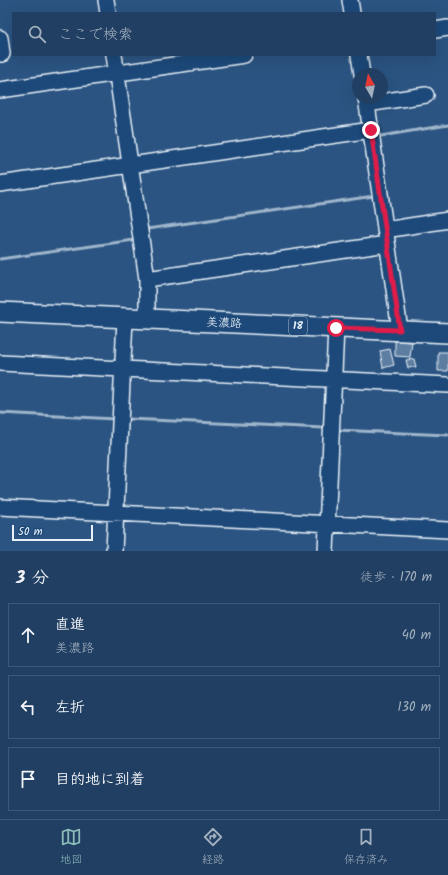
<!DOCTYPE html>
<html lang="ja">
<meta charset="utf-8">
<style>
:root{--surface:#203f62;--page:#2d4a6b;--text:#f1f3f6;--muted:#a2afbe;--line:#3d5877;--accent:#8bbbb9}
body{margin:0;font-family:Kalam,"Klee One",sans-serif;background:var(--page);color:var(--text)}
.compass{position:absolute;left:352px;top:68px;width:36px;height:36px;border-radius:50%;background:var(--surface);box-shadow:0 4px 16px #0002;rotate:351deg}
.scale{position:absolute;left:12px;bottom:10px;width:81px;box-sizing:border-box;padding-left:4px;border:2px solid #e8f1f8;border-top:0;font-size:11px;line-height:14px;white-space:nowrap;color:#e8f1f8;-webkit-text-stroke:3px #1f4a7a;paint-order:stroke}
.stop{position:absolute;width:12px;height:12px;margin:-9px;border:3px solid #e11d48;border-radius:50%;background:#fff}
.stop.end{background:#e11d48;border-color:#fff;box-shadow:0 1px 4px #0008}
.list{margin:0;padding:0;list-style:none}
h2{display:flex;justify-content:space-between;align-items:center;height:52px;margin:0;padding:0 16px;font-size:17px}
h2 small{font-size:13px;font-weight:400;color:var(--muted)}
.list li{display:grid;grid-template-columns:26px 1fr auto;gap:12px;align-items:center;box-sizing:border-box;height:64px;margin:0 8px 8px;padding:0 8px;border:1px solid var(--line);border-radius:0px}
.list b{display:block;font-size:15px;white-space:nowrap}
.list p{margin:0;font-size:13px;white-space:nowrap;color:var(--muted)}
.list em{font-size:13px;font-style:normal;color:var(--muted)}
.icon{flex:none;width:22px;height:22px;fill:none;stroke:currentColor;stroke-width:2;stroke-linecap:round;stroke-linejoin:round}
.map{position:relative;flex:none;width:448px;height:551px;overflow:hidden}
.search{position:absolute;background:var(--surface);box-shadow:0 4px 16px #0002;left:12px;right:12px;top:12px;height:44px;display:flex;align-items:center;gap:10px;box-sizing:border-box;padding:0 14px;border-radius:0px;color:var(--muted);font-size:15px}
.sheet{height:268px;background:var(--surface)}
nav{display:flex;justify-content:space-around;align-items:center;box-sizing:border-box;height:56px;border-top:1px solid var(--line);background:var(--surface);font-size:11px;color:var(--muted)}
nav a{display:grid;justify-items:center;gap:2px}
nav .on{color:var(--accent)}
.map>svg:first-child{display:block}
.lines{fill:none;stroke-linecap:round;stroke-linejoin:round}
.stream{stroke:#a0b6cb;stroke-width:3}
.building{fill:#5d7da1;stroke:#e8f1f8}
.minor-casing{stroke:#e8f1f8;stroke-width:18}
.major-casing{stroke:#e8f1f8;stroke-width:22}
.minor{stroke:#1f4a7a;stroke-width:15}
.major{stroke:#1f4a7a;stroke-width:19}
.route{stroke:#e11d48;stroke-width:5}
.labels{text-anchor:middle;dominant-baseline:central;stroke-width:4;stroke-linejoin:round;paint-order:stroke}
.shield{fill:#1f4a7a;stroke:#acbfd2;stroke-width:1}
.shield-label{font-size:11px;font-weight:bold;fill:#e8f1f8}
.street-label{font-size:12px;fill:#e8f1f8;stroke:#1f4a7a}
</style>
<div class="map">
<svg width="448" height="551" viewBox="0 0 448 551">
<rect width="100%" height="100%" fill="#2b5482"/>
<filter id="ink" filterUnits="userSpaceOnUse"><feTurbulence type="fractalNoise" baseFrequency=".025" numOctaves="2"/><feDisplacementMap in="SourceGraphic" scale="8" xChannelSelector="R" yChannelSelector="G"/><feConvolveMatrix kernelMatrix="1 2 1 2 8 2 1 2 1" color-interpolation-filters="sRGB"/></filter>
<g filter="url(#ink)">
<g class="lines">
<path class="stream" d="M381,136L448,125
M147,229L374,196L373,193
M0,259L134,240
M0,413L115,419
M129,419L324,428
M336,430L448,435"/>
</g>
<path class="building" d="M395,341L412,342L410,357L395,356Z
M390,349L394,365L383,368L380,351Z
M438,352H448V371H438Z
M414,359L416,367L408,368L406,360Z"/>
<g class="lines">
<g class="minor-casing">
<path id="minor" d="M106,0L108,13
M350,0L352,13
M435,30L448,28
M0,38L2,54H0
M114,55L147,279V320
M359,55L362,74
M0,90L244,55
M366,98L400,330
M367,104L426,95
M0,184L371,130
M385,230L448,220
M147,279L387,244
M0,363L448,385
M0,507L448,530
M114,551L125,319
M326,551L336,328"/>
</g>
<g class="major-casing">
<path id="major" d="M0,312L448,333"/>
</g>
<use href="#minor" class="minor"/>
<use href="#major" class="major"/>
</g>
</g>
<g class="lines" filter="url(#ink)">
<path class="route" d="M336,328L400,330L371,130"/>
</g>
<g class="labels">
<rect class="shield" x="289" y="317" width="18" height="18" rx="3"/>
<g class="shield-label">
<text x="298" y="326">18</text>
</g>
<g class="street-label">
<text transform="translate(224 323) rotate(2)">美濃路</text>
</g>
</g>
</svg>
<svg class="compass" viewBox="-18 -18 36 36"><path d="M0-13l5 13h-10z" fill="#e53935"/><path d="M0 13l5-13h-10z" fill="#a2afbe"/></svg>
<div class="scale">50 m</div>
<div class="stop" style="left:336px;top:328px"></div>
<div class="stop end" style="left:371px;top:130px"></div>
<div class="search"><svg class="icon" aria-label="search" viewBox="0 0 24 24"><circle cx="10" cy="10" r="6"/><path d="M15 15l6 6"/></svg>ここで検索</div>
</div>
<section class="sheet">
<h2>3 分<small>徒歩 · 170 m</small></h2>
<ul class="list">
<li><svg class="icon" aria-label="ahead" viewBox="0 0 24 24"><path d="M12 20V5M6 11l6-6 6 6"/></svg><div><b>直進</b><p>美濃路</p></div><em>40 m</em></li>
<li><svg class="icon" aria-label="left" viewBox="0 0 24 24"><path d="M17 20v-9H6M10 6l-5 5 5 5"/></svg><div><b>左折</b></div><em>130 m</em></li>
<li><svg class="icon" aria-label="arrive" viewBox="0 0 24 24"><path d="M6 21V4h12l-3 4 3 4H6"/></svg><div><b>目的地に到着</b></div></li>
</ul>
</section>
<nav>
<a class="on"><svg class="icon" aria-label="map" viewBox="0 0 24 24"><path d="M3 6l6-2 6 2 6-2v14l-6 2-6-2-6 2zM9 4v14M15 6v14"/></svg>地図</a>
<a><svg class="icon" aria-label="directions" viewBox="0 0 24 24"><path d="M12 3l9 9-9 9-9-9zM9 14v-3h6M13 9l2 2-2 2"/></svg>経路</a>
<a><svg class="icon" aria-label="saved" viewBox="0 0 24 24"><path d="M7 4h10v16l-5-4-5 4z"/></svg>保存済み</a>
</nav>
